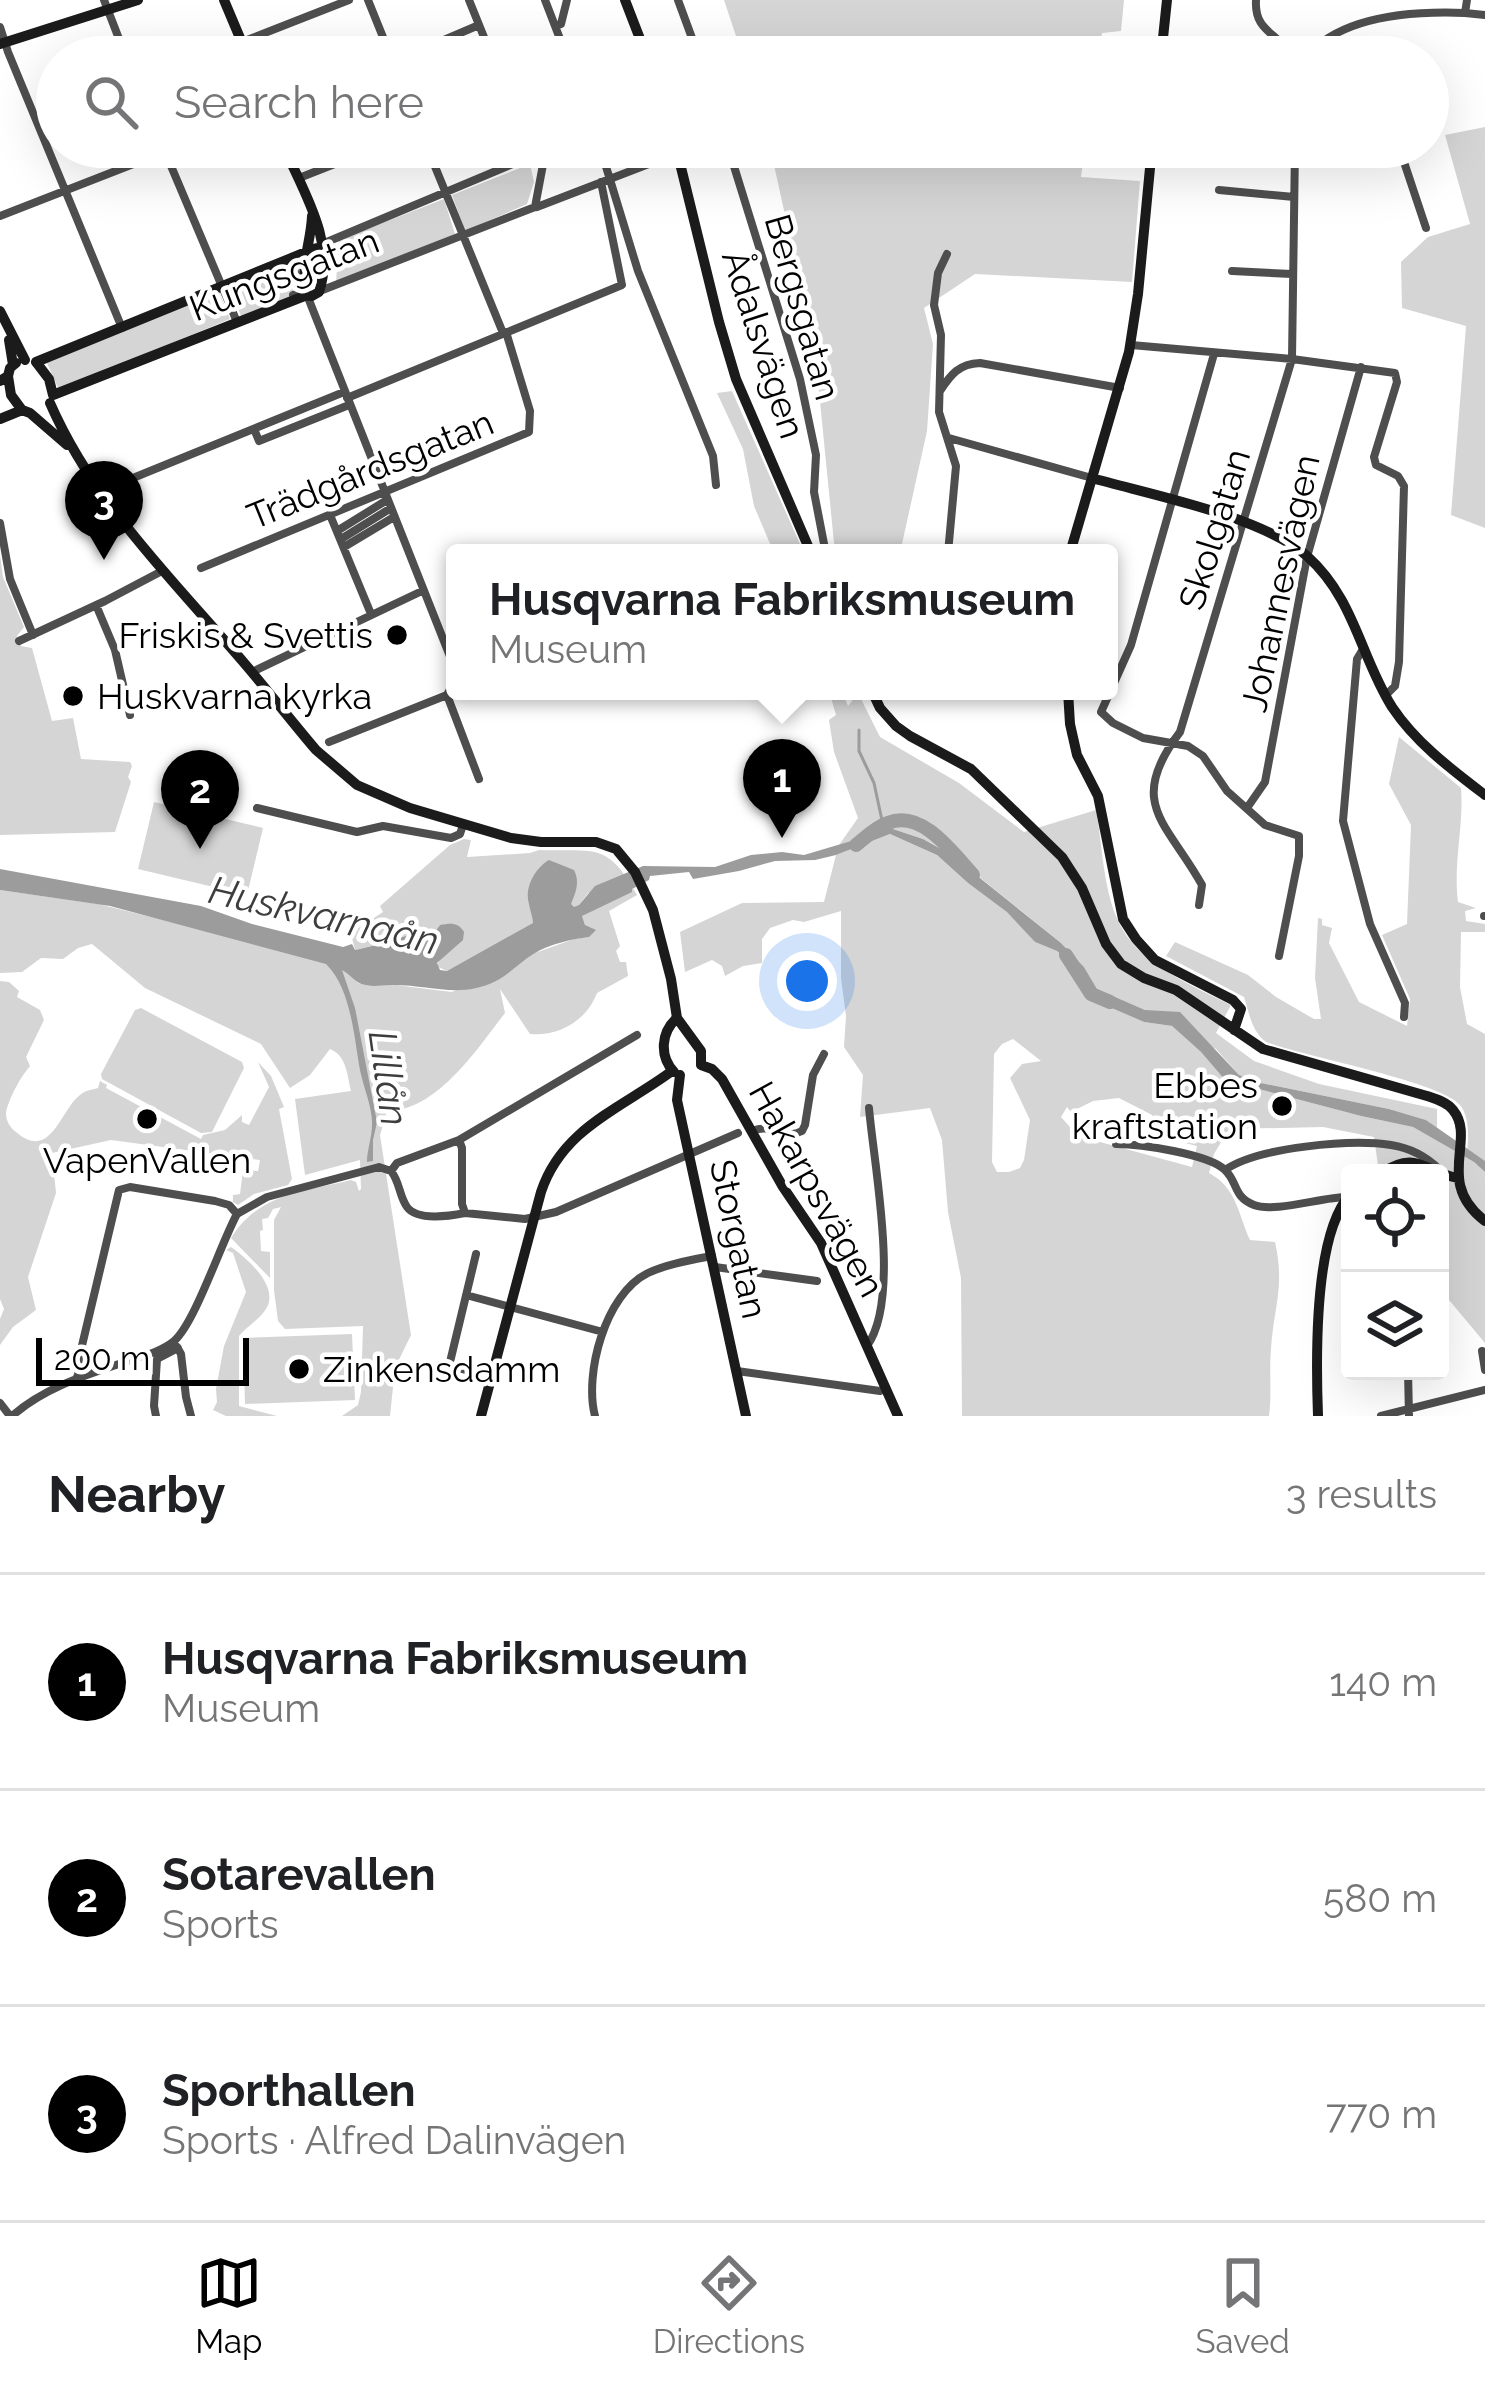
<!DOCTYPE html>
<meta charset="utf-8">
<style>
:root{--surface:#fff;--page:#f2f2f2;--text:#202124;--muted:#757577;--line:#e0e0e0;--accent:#000}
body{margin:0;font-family:Raleway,sans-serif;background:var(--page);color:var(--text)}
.controls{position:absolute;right:36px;bottom:36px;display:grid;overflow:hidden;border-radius:12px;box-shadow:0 12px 48px #0002}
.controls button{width:108px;height:108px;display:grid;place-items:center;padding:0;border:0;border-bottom:3px solid var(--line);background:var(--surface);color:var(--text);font:60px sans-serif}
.scale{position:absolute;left:36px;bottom:30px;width:213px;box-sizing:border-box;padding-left:12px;border:6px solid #000;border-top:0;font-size:33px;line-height:42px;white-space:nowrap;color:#000;-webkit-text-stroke:9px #fff;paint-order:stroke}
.you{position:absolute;left:807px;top:981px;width:42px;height:42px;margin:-30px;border:9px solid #fff;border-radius:50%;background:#1a73e8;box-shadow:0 0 0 18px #1a73e833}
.badge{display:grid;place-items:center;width:78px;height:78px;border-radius:50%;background:var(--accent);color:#fff;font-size:39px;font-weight:700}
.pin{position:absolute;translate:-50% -99px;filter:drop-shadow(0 3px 6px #0008)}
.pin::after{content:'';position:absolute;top:63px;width:42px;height:36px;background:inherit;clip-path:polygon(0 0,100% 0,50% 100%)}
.popup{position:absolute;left:446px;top:544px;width:672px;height:156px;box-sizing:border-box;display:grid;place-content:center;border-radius:12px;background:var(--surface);filter:drop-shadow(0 3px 9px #0005);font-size:39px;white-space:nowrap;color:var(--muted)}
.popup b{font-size:45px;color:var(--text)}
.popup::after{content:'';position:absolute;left:50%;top:100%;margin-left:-24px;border:24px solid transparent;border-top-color:var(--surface)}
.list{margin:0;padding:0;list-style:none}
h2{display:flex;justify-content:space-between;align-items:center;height:156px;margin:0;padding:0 48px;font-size:51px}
h2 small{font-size:39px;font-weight:400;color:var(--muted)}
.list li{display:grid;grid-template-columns:78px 1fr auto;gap:36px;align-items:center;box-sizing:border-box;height:216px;padding:0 48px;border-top:3px solid var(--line)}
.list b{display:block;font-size:45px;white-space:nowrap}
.list p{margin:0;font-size:39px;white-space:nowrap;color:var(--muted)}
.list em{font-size:39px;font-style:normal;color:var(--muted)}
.icon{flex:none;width:66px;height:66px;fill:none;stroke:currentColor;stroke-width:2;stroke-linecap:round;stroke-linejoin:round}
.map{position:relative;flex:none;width:1485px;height:1416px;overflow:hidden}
.search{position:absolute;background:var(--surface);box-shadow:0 12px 48px #0002;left:36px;right:36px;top:36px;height:132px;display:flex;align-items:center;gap:30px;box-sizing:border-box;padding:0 42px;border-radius:66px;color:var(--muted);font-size:45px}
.sheet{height:804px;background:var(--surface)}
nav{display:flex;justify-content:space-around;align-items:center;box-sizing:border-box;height:168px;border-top:3px solid var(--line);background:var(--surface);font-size:33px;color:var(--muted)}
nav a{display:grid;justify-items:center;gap:6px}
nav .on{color:var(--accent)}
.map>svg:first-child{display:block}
.green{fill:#d5d5d5;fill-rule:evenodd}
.water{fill:#9c9c9c}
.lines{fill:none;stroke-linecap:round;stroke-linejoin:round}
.stream{stroke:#9c9c9c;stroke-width:3}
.river{stroke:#9c9c9c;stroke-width:14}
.street{stroke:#4e4e4e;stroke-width:8}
.secondary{stroke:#1b1b1b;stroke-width:10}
.poi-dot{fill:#000;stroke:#fff;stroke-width:4.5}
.labels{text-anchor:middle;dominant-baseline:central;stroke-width:9;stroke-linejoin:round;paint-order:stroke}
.street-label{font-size:36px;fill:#000;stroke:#fff}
.poi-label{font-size:36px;fill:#000;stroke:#fff;text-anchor:end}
.water-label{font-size:39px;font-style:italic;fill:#3d3d3d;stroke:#fff}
</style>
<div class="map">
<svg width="1485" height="1416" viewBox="0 0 1485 1416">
<rect width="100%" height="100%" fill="#fff"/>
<path class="green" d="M724,0H1124L1121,31L1102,33L1098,57H743Z
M1485,127V528L1451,515L1466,326L1402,308L1401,262L1428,237L1470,224L1445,135Z
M770,147H1085L1081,177L1140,181L1132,282L975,274L924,308L933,344L927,431L900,553H835L815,351Z
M530,164L534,182L527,204L465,231L452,195Z
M444,199L455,234L336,283L339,240Z
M284,265L296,293L290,297L241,316L230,287Z
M219,292L230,319L59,390L47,363Z
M732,391L804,553H774L754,506L743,449L717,393Z
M0,555L3,577L24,627L17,636L21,646L32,648L52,721L73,718L81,759L130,762L132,766L128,777L131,782L115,832L0,835Z
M829,691H842L848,706L858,693L880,737L959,783L1024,832L1096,810C1103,848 1103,897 1123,930C1143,965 1196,988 1231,1005L1216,1033L1254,1061L1319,1084L1437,1109V1128L1426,1120L1389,1109L1261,1083L1239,1075L1216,1049L1145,1010L1097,989L1084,967L1061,943L951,854L923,839L884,826L868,836L839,845L858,818L834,752L829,720L836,715Z
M1399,737L1461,788C1464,826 1453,863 1458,902L1476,908L1465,911L1466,921L1485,924V932H1461L1460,987L1467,1024L1485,1034V1161L1467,1150C1469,1136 1469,1116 1460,1105C1442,1082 1303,1056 1266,1042C1251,1030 1250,1015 1244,997L1166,956L1175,942L1248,975L1276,997L1314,1019H1321L1315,978L1318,918L1322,919V925L1332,928L1329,943L1359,1002L1407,1026L1410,999L1382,935L1407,924L1411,825L1389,784Z
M154,802L263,828L247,895L138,869Z
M890,834L937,855L968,883L1008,912L1035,942L1057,951L1107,1006L1144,1022L1172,1026L1201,1052L1225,1080L1361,1116L1413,1127L1474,1162L1485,1172V1343L1449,1300L1440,1279V1173H1379L1374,1137L1323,1127L1229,1129L1214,1154L1209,1173C1237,1188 1238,1214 1250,1240L1275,1242C1285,1286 1274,1306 1271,1348C1269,1371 1272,1393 1269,1416H962L961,1278L948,1212L942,1140L930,1108L860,1117L863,1075L844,1047L846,1016L841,978V911L804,922L793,920L770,928L762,939V963L743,966L725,976L722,966L712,960L685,972L680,932L742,903L824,902L836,855ZM1013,1039L1041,1061L1022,1064L1010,1078L1030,1120L1024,1160L1020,1168L1009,1172H997L992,1162L994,1054L1002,1044ZM1119,1098L1152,1115L1153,1135L1197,1146L1192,1167L1078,1136L1061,1117L1067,1107L1071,1112L1093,1101Z
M464,839L471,840L467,857L530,853L539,850C596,852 607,841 637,895L609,911L620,946L616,951L620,962H626L628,976L597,993C587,1020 559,1037 530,1034L500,989L505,1013C477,1049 437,1111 387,1111L380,1135L411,1335L395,1368L390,1416H342L358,1405L361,1392L363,1326L285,1329L278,1321L274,1290V1220L281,1207L273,1209L268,1218L262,1219L263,1230L260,1231L261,1251L270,1252V1278L231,1238C259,1193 303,1192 351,1180L356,1182L359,1191L361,1189L360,1160L305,1175L295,1099L351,1091C347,1075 347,1056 330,1049L310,1075L290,1088L261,1044L145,988L92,944L78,948L63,959L41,958L22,972L0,973V890L98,904L217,933L325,963L348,972L358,983L369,986L395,985L452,992L535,953L574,939L589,937L582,916L589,892L579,905L573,908H530L534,914L533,923L527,929L447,971L436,966L443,956L440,925L434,933L428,935L421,930C412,935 366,948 355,950L352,938L357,929L383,912L380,906L450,845Z
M0,981L9,982L19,991L17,997L40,1010L44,1020L26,1057L30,1066C20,1078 12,1093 7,1108C4,1116 8,1126 16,1132C51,1162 60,1110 80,1095C86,1090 91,1090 98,1088L100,1081L107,1085L106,1088L201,1139L203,1135L225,1130L242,1115V1122L249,1125L269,1087L258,1062L271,1076L284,1107L279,1109L292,1179L288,1185L254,1194L238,1205L233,1202V1195L240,1194L243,1170L258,1171L260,1160L111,1140L52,1153L56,1193L28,1277L36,1310L13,1327L0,1345V1319L4,1309L0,1299Z
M141,1008L242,1062L244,1068L212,1132L201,1133L102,1079L101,1074L135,1010Z
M231,1247C248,1259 280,1287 266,1309C259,1320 246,1327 239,1336V1406L277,1416H226L213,1410L217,1402L216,1389L224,1346L246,1292L233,1253L226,1250Z
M352,1334L355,1400L245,1404L243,1338Z"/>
<path class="water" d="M884,826L923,839L950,854L1061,943L1084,967L1097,989L1145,1010L1180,1012L1239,1075L1261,1083L1389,1109L1426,1120L1485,1161V1172L1474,1162L1413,1127L1361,1116L1225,1080L1201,1052L1172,1026L1144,1022L1107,1006L1082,984L1079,972L1057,951L1035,942L1007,912L968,883L937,855L890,834L836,855L815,860L775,861L739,871L693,879L689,872L650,876L649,880L632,889V892L582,916L585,925L596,930L589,937C572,939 550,944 535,953C521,961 510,974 496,981C459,999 432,985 393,985C384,985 374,987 365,985C355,983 350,974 342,970L355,1008L377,1122L373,1140V1161L367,1162C367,1150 372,1137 372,1125C373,1109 363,1086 360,1070C354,1037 351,988 326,964L110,906L0,890V869L201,906L252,924L343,947L352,944L355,950C367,948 412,935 421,930L428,934L434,933L440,925C451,923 458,922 464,932L463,940L437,963L440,970L447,971L533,923C533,917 530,911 529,904C524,888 535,868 549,860L574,870C580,882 576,892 571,904L574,907L579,905L595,886L643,866L715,867L751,855L782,852L804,855L868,836Z"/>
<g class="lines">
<path class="stream" d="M859,730V751L874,783L883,825"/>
<path class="river" d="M856,845C866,837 876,827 888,823C922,809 953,853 973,875
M1066,955L1091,994L1110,1002"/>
<path class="street" d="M104,0L126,57
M368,0L391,57
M469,0L492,57
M545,0L567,57
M678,0L699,57
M1256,0C1254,33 1279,32 1292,57
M1465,13L1485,15
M556,26L561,24L567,0
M0,27L8,52L122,328
M242,42L349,0
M1287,45L1319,43
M404,57L479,25
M1306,57C1342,15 1414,11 1465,13L1467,0
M163,147L237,322
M427,147L503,333
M600,147L638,271L713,456L716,485
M728,147L800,379L816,455L814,492L825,549L820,553
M1399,147L1426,228
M299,178L378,147
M1219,190L1294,197
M537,207L667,157
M0,216L177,147
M322,244L539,153L545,154L547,147
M947,254L938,273L934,305L941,335L939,412L956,466L948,553
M293,262L299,293L293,295
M1232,271L1292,274
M320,291L535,207L545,154
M307,295L455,669
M1131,345L1292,359L1395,373L1397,382L1374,457L1376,465L1398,476L1404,486L1399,662L1395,686L1386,695
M1214,354L1131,645L1101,712L1113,723L1143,738L1188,746L1203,756L1227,791L1265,825L1299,836V856L1279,956
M940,391C951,374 959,364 980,363L1120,388
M347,398L622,285L601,182
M254,429L259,441L349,405
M949,438L1092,478
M101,491L344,392
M330,515L371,614
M0,523L10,579L33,635
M337,531L387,500
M341,539L391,508
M344,547L394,517
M201,568L529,432L530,411L506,332
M96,605L115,650L130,715
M19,641L105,601L162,571
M1363,649L1357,659L1343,821L1370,924L1405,1003L1404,1017
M252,672L422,591
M455,680L447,695L479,779
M329,742L447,695
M257,808L357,832L383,826L451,838L460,834L463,825
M1247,808L1265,782L1307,557L1361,367
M1199,905L1202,885C1168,823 1125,804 1180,732L1292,359L1295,147
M1484,916H1485
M752,1131C774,1122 783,1141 802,1131L805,1125L813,1075L824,1054
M459,1140L462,1148V1204L465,1213L525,1219L556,1212L738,1133
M1116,1144C1140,1144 1209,1154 1225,1170C1238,1182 1233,1197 1254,1205C1274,1213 1322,1197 1347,1197
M1225,1170C1258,1147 1351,1139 1391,1145C1410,1148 1426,1156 1440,1170
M391,1171C400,1182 399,1196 407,1207C417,1221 450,1216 465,1213
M476,1254L450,1362L454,1367L492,1377
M715,1267L817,1281
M466,1295L603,1332
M867,1346C901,1299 874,1167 869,1108
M177,1347L181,1354L186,1397L191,1416
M1482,1351L1485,1370
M737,1371L880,1391L886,1389
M1408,1371L1409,1416
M77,1378L80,1354L119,1190L130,1187L215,1201L229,1205L237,1214
M0,1403L10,1416
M12,1416C44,1388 83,1376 122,1363C139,1357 159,1353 174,1341C195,1323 221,1243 237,1214L267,1197L379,1167L391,1171L397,1163L459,1140L637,1035
M156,1416L154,1406L157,1359L178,1348
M595,1416C584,1374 605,1294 648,1273C667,1264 691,1260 712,1256
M1381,1416L1485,1390"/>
<path class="secondary" d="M224,0L248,57
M625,0L647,57
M0,44L138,0
M1161,57L1167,0
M676,147L719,322L736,379L811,553
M307,295C299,266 311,244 312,216
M0,311L25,360
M9,340L13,365
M36,362L311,250L317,248L324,254
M36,362L49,379L53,395
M8,376L11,395L22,410
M0,381L8,376L10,368L16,363
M53,395L307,295L312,296L319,292C336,242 304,193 284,147
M50,403C94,504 174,581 245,664C269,692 292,722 316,750L357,785L410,808L511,838L541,842H596L616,849L635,872L653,910L671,979L677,1018L701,1051V1065
M0,419L22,410L30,413L67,445
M1092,478C1152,495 1261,516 1307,556C1355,599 1360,656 1392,707C1416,743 1451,769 1485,795
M1070,553L1129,352L1138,294L1152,147
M872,691L880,708L896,726L910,736L971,769L1062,857L1082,888L1106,944L1121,964L1144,978L1176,990L1263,1049L1427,1096C1436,1099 1447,1102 1453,1110C1477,1139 1434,1182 1485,1221
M1068,691L1070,724L1077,755L1098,796L1123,919L1136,939L1155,960L1233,1000L1241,1009L1234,1030
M701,1065L712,1069L722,1079L783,1187L821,1243L898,1416
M674,1072C659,1056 661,1032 677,1018
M680,1075L677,1100L746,1416
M1382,1173C1417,1149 1425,1173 1458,1178
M481,1416L541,1192C562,1128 622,1108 672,1071
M1318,1416C1316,1362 1313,1235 1350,1195"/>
</g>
<g class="poi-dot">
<circle cx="397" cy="635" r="12"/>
<circle cx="73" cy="696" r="12"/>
<circle cx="1282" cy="1106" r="12"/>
<circle cx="147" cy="1119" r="12"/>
<circle cx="299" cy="1369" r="12"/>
</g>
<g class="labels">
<g class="street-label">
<text transform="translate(284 274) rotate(-21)">Kungsgatan</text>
<text transform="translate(803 307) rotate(74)">Bergsgatan</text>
<text transform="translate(764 344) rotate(72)">Ådalsvägen</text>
<text transform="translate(370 469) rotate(-22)">Trädgårdsgatan</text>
<text transform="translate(1214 529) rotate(-73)">Skolgatan</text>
<text transform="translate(1280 583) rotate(-78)">Johannesvägen</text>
<text transform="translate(817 1189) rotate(61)">Hakarpsvägen</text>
<text transform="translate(739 1239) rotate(78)">Storgatan</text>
</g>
<g class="poi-label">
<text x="373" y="635">Friskis &amp; Svettis</text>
<text x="97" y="696" text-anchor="start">Huskvarna kyrka</text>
<text x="1258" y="1085">Ebbes<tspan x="1258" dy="41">kraftstation</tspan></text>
<text x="147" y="1160" text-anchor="middle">VapenVallen</text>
<text x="323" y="1369" text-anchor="start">Zinkensdamm</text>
</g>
<g class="water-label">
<text transform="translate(324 915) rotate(13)">Huskvarnaån</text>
<text transform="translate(389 1078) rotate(82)">Lillån</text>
</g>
</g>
</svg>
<div class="controls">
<button><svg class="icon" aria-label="locate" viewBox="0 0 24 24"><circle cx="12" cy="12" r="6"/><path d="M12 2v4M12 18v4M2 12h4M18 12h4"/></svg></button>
<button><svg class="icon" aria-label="layers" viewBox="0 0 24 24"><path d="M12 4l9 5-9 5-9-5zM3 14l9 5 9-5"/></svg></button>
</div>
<div class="scale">200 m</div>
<div class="you"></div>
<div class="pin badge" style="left:782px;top:838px">1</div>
<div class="popup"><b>Husqvarna Fabriksmuseum</b>Museum</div>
<div class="pin badge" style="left:200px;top:849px">2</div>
<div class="pin badge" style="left:104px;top:560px">3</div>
<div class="search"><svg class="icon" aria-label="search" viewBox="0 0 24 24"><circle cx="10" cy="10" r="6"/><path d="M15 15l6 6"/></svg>Search here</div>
</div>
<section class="sheet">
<h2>Nearby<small>3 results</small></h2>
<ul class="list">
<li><span class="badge">1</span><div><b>Husqvarna Fabriksmuseum</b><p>Museum</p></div><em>140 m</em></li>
<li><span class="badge">2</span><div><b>Sotarevallen</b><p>Sports</p></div><em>580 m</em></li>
<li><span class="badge">3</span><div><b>Sporthallen</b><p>Sports · Alfred Dalinvägen</p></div><em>770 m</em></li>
</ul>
</section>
<nav>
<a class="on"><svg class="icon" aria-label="map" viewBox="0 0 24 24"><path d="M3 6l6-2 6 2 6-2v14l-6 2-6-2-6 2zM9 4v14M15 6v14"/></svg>Map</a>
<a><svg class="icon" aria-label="directions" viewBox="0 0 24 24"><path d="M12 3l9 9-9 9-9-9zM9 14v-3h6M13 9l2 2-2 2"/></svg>Directions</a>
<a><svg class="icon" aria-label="saved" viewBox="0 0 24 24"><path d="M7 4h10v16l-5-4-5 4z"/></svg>Saved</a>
</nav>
